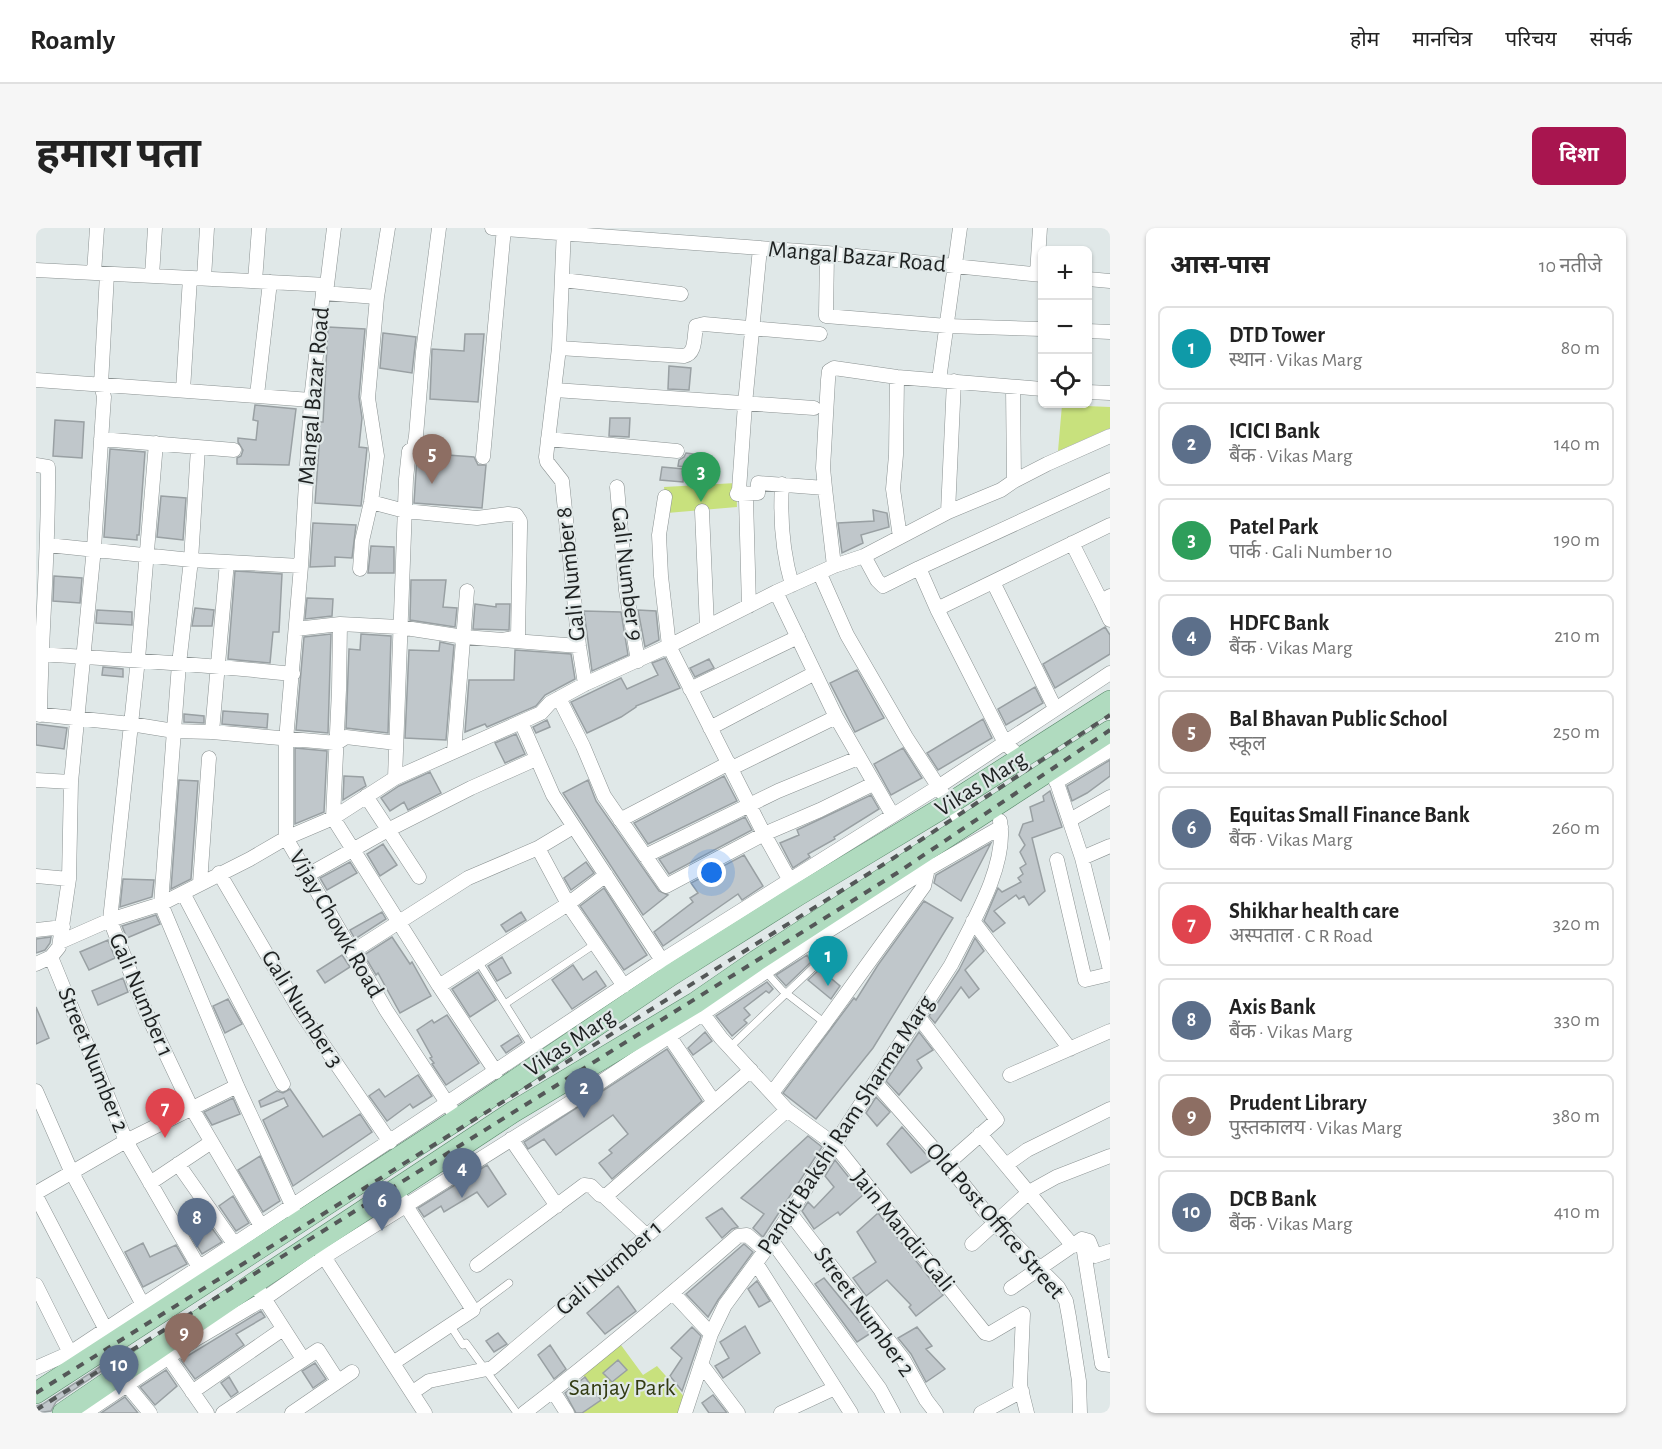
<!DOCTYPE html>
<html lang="hi">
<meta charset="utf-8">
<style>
:root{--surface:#fff;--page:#f6f6f6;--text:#222;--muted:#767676;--line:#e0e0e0;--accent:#a8154f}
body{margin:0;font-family:"Alegreya Sans","Noto Sans Devanagari",sans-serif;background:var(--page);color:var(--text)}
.controls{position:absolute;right:18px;top:18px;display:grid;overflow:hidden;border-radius:9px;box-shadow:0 2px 4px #0004}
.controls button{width:54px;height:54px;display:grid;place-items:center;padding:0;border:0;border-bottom:2px solid var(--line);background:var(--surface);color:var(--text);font:30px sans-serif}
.you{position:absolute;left:676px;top:645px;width:21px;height:21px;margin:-15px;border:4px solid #fff;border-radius:50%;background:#1a73e8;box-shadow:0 0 0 9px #1a73e833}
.badge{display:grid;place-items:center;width:39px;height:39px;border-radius:50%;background:var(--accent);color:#fff;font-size:20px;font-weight:700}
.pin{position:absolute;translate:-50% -50px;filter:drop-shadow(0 2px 3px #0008)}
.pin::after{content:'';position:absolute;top:32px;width:21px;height:18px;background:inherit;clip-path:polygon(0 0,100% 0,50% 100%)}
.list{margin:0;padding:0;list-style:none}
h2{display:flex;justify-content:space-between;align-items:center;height:78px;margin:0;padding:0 24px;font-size:26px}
h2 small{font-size:20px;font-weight:400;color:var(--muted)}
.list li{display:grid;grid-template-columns:39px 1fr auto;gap:18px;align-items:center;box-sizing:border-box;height:84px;margin:0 12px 12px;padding:0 12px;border:2px solid var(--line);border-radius:9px}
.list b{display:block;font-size:22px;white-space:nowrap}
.list p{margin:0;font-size:20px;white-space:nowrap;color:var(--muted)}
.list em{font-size:20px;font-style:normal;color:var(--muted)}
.icon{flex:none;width:33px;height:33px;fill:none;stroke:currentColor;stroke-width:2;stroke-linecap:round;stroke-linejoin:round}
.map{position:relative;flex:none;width:1074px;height:1185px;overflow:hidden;border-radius:9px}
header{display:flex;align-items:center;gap:36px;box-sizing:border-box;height:84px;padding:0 30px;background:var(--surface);border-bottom:2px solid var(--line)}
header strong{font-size:28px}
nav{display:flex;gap:33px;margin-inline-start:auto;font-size:21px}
.intro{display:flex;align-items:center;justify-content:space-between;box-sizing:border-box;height:144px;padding:0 36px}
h1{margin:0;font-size:42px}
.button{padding:15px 27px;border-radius:9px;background:var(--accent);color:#fff;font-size:21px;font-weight:700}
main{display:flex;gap:36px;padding:0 36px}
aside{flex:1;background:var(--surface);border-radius:9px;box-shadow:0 2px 4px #0004}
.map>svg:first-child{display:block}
.green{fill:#c8e17d}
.building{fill:#c0c7cb;stroke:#99a0a3;stroke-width:1.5}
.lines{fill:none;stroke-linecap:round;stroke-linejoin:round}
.service-casing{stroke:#8b9292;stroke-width:8}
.minor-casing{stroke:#8b9292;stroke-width:15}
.primary-casing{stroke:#5a8a6c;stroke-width:22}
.service{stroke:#fff;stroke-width:7}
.minor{stroke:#fff;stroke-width:14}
.primary{stroke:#b0dbbf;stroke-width:21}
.rail{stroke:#545858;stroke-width:4;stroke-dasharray:8 8;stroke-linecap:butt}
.labels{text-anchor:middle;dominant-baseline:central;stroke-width:4.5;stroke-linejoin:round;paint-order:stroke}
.street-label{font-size:24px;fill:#1e2121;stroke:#e0e8e8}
.park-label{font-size:24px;fill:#323b12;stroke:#e0e8e8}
</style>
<header>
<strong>Roamly</strong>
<nav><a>होम</a><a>मानचित्र</a><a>परिचय</a><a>संपर्क</a></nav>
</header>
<div class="intro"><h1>हमारा पता</h1><a class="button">दिशा</a></div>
<main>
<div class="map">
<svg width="1074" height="1185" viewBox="0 0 1074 1185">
<rect width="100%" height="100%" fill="#e0e8e8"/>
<path class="green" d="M1026,177L1074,179V200L1022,223Z
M700,255L701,279L631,285L628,259Z
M582,1113L607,1147L621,1138L652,1173L646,1185H546L565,1172L546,1146Z"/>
<path class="building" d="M292,99L329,101L323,169L326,190L323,219L331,220L325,278L279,275L284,206H282L283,194H287Z
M347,105L380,109L376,145L344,140Z
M429,106H448L442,174L394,171L396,121L428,123Z
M633,138L655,140L653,162L632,161Z
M219,177L260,181L253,237L201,236V230L205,228L207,222L202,214V210L220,212L222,193L217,192Z
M574,190H594L593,209L573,208Z
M19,192L48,194L46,230L17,228Z
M74,221L109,224L103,307H101V312L68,309Z
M385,225L438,229L442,237H450L446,280L378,275L381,228Z
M650,225L657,226V240L642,238L643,232L648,229Z
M626,239L648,241L647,254L624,252Z
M125,268L150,270L147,312L121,309Z
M837,282L851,285L853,299L825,307L827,315L806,325L802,295L838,293Z
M277,295L320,297L316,330L299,329V338L274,339Z
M335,318L358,319V345H332Z
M199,343L246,346L243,404H237L234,435L192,431Z
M18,348L46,350L44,375L17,373Z
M375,352H410L407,379L421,380L419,399L374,392Z
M271,370L297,371L296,388L269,391Z
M439,376L460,379V376H474L473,402L437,401Z
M159,380L178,382L176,398H156Z
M61,382L96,384V397L60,395Z
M602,382L620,383L623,412L609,419Z
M548,383L585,384L592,427L556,443Z
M1069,399L1074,407V426L1019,460L1007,436Z
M295,406L292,505L260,502L268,409Z
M325,406L355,408L352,505L310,500L313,421L324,422Z
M404,414L418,417L410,512L369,510L373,422L403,423Z
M479,422L535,426L539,451L509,467L500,478L451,499L449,496L429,504L433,452H478Z
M629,430L644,460L600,478V479L585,489L551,505L535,474L585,450L591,461L622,447L616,435Z
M673,431L678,440L659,449L654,440Z
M67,439L87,441V449L66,447Z
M821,442L848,490L819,504L794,455Z
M999,459L1007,475L970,497L962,481Z
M187,483L232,486L231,500L186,496Z
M148,486L168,488V495L148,494Z
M947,491L956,510L902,542L891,525Z
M511,492L514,499L500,505L497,499Z
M0,496L31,500L28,521L0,517Z
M480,506L489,526L469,535L459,515Z
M259,520L291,523L288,584L259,596Z
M867,520L886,550L855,567L838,536Z
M1074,532V548L1051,565L1036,573L1031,558Z
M394,544L405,565L372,582L368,574L354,583L345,570L363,558Z
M308,548L327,549L330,558L307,572Z
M688,548L701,573L612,616L598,595Z
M143,552L162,553L155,651L135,661Z
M552,552L560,573L623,663L632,667L607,687L527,565Z
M1014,563L1026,599L996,610L1009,663L993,677L988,668L983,671L980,667L958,683L969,695L957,704L948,693L962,660L966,664L985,654L982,650L987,646L984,640L990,636L984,624L989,617L983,607L987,596L997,593L994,579L1008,573L1007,568Z
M835,567L843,581L798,609L799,611L772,626L774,629L757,640L744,615L763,607L761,602Z
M709,589L716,602L633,646L623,631Z
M955,615L925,673L898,655L900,647Z
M347,616L361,637L344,648L331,626Z
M708,627L727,658L706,672L702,666L627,718L618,704L657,674L654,670L662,665L655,655Z
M314,634L321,645L291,662L284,650Z
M550,634L558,645L535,662L528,650Z
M87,651L118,652L116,669L84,679Z
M568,660L611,727L588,742L544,678Z
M888,673L917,690L837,820L780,891L747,865L818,770L820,772L842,737Z
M346,684L350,691L319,711L314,702Z
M485,684L490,692L470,704L465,697Z
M120,687L124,696L91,710L86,698Z
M15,709L14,715L9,722L0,725V711Z
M356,709L374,736L376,734L395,768L364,785L342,745L340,747L328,727Z
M939,710L948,723L929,742L943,761L933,770L925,759L899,795L893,788L923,742Z
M72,712L79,730L53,742L44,724Z
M306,727L314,739L289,755L281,743Z
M771,727L775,734L750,758L740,747Z
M466,729L475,745L461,753L452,738Z
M537,737L547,752L560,743L570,758L536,781L516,752Z
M784,741L804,758L795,771L772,752Z
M442,744L460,772L434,789L416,761Z
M87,750L92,764L62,777L56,763Z
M731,754L737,761L733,765L730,763L708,780L714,787L708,792L711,795L696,808L680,788Z
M192,771L206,796L189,805L177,778Z
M0,779L13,810L0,816Z
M411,787L443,835L410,857L396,836L398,835L394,830L396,829L381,802L396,792L398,795Z
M669,804L676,813L657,827L652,820Z
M883,804L897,822L881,832L886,840L863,867L850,853Z
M482,807L486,814L470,825L465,818Z
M631,821L666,873L576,951L563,935L576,925L573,922L592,906L577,887L520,927L508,911L492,921L488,914Z
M382,847L396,868L377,880L374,876L351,893L333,868L343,861L349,869Z
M254,861L287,909L324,886L336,904L257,958L227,892L252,878L248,870L225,879L223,873L241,863L247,865Z
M840,869L854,884L841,898L830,885Z
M197,870L204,886L176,897L168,884Z
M866,899L895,932L875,945L851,916Z
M772,908L786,919L727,1009L717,1000L728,986L705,970Z
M224,928L244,973L227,984L202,942Z
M799,932L827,967L804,987L802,984L778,1001L766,983L772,974L778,980L798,959L789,948Z
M451,937L470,966L452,979L441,964L408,984L405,978L388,989L382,980Z
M197,968L213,995L200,1003L183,978Z
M686,980L702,999L696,1001L686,1010L670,990Z
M165,985L186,1014L166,1026L148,996Z
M842,985L907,1067L880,1088L873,1079L875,1077L851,1052L830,1068L817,1050L840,1034L821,1004Z
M107,1015L114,1029L140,1017L151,1036L107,1059L89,1024Z
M708,1016L717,1024L682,1072L672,1089L650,1066Z
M788,1050L824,1094L826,1093L835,1105L821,1114L779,1056Z
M721,1053L734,1073L723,1079L712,1061Z
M582,1058L600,1083L569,1106L551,1085Z
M225,1083L229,1089L200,1106L208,1117L159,1151L145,1132Z
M709,1098L724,1125L687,1150L679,1138L693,1130L684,1114Z
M656,1099L665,1108L646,1163L634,1148L646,1130L635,1120Z
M881,1099L896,1118L890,1121L909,1141L890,1154L875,1126L862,1110Z
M462,1105L471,1116L458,1124L450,1113Z
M514,1117L530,1141L518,1151L502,1127Z
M582,1132L591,1142L576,1154L567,1145Z
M279,1135L290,1151L277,1160L266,1143Z
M68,1136L70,1140L20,1174L15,1183L0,1185V1178L7,1176Z
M130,1142L141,1158L119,1177L104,1159Z
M193,1149L202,1164L195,1169L185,1155Z
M549,1149L565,1172L546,1185H540L529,1165Z
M677,1167L691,1185H673L666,1175Z
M89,1169L102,1185H65Z"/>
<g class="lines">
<g class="service-casing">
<path id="service" d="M442,733L496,819
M729,743L746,762L789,795
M469,776L559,716
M694,819L782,735L774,714
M437,1082L473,1055
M414,1097L427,1117L430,1115L481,1185"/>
</g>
<g class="minor-casing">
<path id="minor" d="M298,0L291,57L287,65L275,172L265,338L250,512V610L350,782L417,884
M456,0L791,25L1006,47
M528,0L523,120L510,229L511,234L526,253L543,418L549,456
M724,20L709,176L703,262L701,266L722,265V255L789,260L798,338
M791,25L790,88L911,98L1006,101
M0,42L291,57
M58,45L61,0
M1001,46L1004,0
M116,48L119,0
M168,50L171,0
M1052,51L1074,53
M527,52L645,66
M219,53L223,0
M287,65L341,69
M1052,103L1074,104
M523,120L648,128C660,126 658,109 660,98L668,96L784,106
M861,149L860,227L857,261L864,309
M0,152L275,172
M903,152L924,0
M977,159L978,253
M147,162L154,50
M519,162L778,180
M1052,164L1074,165
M221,167L234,54
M65,211L198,222
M512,211L641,223
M120,215L102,431L74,692L110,784L155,879L225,998
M162,220L155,332L143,436L125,676L201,858L256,977L258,984
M447,229L468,0
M0,237L12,239C13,322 5,404 4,487
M746,256C744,289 747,326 756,357
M581,259L590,362L602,433
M789,260L787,240L792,152L793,143L798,140L861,149L1006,161
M629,269L623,307L625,348L633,418L728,606L758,660
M710,271L713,378
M335,274L369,283L441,290L472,286L480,287L484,293V300L482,409L466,412
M666,283L671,399
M912,284L918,153
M1036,315L1065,373
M12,317L155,332L265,338
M828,328L841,352L847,358L883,340
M324,341L326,313L335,274L341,228L332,170L341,69L352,0
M784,346L811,407L870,509L928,598
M957,354L1019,480
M740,364L800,489L856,586
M1074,368L1065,373L1074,392
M901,381L1074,297
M304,396L303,462L297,590L403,758
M260,401L304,396L363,399L428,409L543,418
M0,426C86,431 171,437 257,446
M654,461L762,409
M523,470L547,518L568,568L630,658L728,606L784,582L837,556
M0,486L95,496L138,503L176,504L301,515L310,509L360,515
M485,494L517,567L631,740
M674,500L779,445
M176,504L191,334
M418,523L431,363
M985,530L969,515L901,381L883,340L1074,252
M696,540L800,489
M1016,540L1046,630L1074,742
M359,550L370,251L373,223L378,220L380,208L387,124L403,0
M0,552L35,554
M1020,554L1074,522
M330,568L383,649
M584,592L693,535
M1034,592L1074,569
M502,620L532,676L588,758
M609,628L742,563L822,530
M1046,630L1074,618
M1021,632L1049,752L1074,746
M183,645L264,783L354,914
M0,648L33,651
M270,648L352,602L435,560L500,531
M164,655L173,530
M147,665L247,856
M937,693L1034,821
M0,702L27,699
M24,714L74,692L125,676L214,631L250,610L297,590L359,550L494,490L505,485L514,475L549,456L633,418L740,364L798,338L828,328L912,284L965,262L978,253L1011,236L1074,208
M316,724L432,650L502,620L537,599
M15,729L90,913L168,1048
M0,736L15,729L23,719L33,651L35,554L58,320L67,183L68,169L65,156L71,46
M662,779L685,810L751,882L798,916L949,1105L953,1106L987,1086
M882,788L961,892L911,936
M633,808L678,874
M460,844L403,758L532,676L570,647
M974,847L1074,803
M839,854L911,936L959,996L1022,1059L1030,1073L1033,1089L1043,1153L1044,1185
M0,863L35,943L107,1077
M736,865L789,795L888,658L893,636
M944,906L1037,1018
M475,911L521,978
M142,936L199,1017
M970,937L991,922L1074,881
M114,955L174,915
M0,965L90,913L201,858
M0,968L70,1102
M568,968L611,1008
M754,985L867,1131L890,1172L900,1185
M1046,1011L1066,1136L1074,1137
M736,1013L844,1161L857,1185
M936,1016L993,964L1020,949L1074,928
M283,1021L389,1185
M720,1035L815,1185
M441,1037L548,957L555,958L564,967H571L715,842
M0,1057L37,1131
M975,1060L1046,1011L1053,1013L1059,1028L1074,1023
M224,1064L267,1131
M637,1065L675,1106
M987,1086L984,1157L991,1185
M128,1123L171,1185
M357,1135L437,1082L365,970
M665,1136L702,1185
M0,1140L34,1125L625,733L902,559L1074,445
M86,1151L114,1185
M517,1163L531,1185
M156,1164L247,1101
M377,1164L393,1153L456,1140L583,1033L751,882
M49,1185L160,1111L228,1071L288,1029L535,874L774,714L892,641L965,599
M187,1185L282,1122L302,1153
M256,1185L316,1144
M488,1185C562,1129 632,1069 702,1008L711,1007L729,1022
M649,1185L675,1106L689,1077L736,1013L915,737C935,697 972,638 964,593
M745,1185L799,1160
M945,1185L986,1163"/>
</g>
<g class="primary-casing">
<path id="primary" d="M0,1165L422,891L635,747L762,667L913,576L1074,473
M27,1185L218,1055L477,884L659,775L720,733L1074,503"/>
</g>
<use href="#service" class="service"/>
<use href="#minor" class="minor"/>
<use href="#primary" class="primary"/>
<path class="rail" d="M0,1165L853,633L1074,487
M0,1182L861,645L1074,502"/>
</g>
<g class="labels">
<g class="street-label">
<text transform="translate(821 29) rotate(5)">Mangal Bazar Road</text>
<text transform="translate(278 168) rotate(-85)">Mangal Bazar Road</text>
<text transform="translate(535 346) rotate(-96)">Gali Number 8</text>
<text transform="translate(591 346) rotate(83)">Gali Number 9</text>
<text transform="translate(945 556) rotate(-32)">Vikas Marg</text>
<text transform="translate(300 696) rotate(60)">Vijay Chowk Road</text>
<text transform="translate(105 767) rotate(67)">Gali Number 1</text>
<text transform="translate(266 781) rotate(58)">Gali Number 3</text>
<text transform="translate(534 815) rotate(-34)">Vikas Marg</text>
<text transform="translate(57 832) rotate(68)">Street Number 2</text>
<text transform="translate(810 897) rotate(-57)">Pandit Bakshi Ram Sharma Marg</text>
<text transform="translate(959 993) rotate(49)">Old Post Office Street</text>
<text transform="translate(867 1003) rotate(51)">Jain Mandir Gali</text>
<text transform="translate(573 1040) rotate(-41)">Gali Number 1</text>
<text transform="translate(828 1084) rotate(54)">Street Number 2</text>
</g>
<g class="park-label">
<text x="586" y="1160">Sanjay Park</text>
</g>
</g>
</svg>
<div class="controls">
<button>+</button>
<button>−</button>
<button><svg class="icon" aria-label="locate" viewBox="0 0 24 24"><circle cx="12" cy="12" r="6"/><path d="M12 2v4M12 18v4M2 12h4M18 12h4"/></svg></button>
</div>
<div class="you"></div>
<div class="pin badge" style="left:792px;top:758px;background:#0f9aa8">1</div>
<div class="pin badge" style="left:548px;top:890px;background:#5c6f8a">2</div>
<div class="pin badge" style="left:665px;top:274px;background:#2e9e5b">3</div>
<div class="pin badge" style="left:426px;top:970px;background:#5c6f8a">4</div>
<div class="pin badge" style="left:396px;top:256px;background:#8d6e63">5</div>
<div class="pin badge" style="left:346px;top:1003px;background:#5c6f8a">6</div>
<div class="pin badge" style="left:129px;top:910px;background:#e0444e">7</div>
<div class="pin badge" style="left:161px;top:1020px;background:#5c6f8a">8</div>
<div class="pin badge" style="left:148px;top:1135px;background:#8d6e63">9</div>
<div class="pin badge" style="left:83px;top:1167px;background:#5c6f8a">10</div>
</div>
<aside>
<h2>आस-पास<small>10 नतीजे</small></h2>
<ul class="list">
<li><span class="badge" style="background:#0f9aa8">1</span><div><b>DTD Tower</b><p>स्थान · Vikas Marg</p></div><em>80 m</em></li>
<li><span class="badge" style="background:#5c6f8a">2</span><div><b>ICICI Bank</b><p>बैंक · Vikas Marg</p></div><em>140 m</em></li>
<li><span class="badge" style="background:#2e9e5b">3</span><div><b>Patel Park</b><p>पार्क · Gali Number 10</p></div><em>190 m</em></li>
<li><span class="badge" style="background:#5c6f8a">4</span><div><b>HDFC Bank</b><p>बैंक · Vikas Marg</p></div><em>210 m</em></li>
<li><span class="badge" style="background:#8d6e63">5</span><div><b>Bal Bhavan Public School</b><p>स्कूल</p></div><em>250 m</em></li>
<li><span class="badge" style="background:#5c6f8a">6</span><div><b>Equitas Small Finance Bank</b><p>बैंक · Vikas Marg</p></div><em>260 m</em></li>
<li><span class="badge" style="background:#e0444e">7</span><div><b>Shikhar health care</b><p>अस्पताल · C R Road</p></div><em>320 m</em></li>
<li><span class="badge" style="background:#5c6f8a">8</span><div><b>Axis Bank</b><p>बैंक · Vikas Marg</p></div><em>330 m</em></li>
<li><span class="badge" style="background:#8d6e63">9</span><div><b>Prudent Library</b><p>पुस्तकालय · Vikas Marg</p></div><em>380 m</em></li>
<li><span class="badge" style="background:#5c6f8a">10</span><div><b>DCB Bank</b><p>बैंक · Vikas Marg</p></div><em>410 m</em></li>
</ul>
</aside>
</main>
